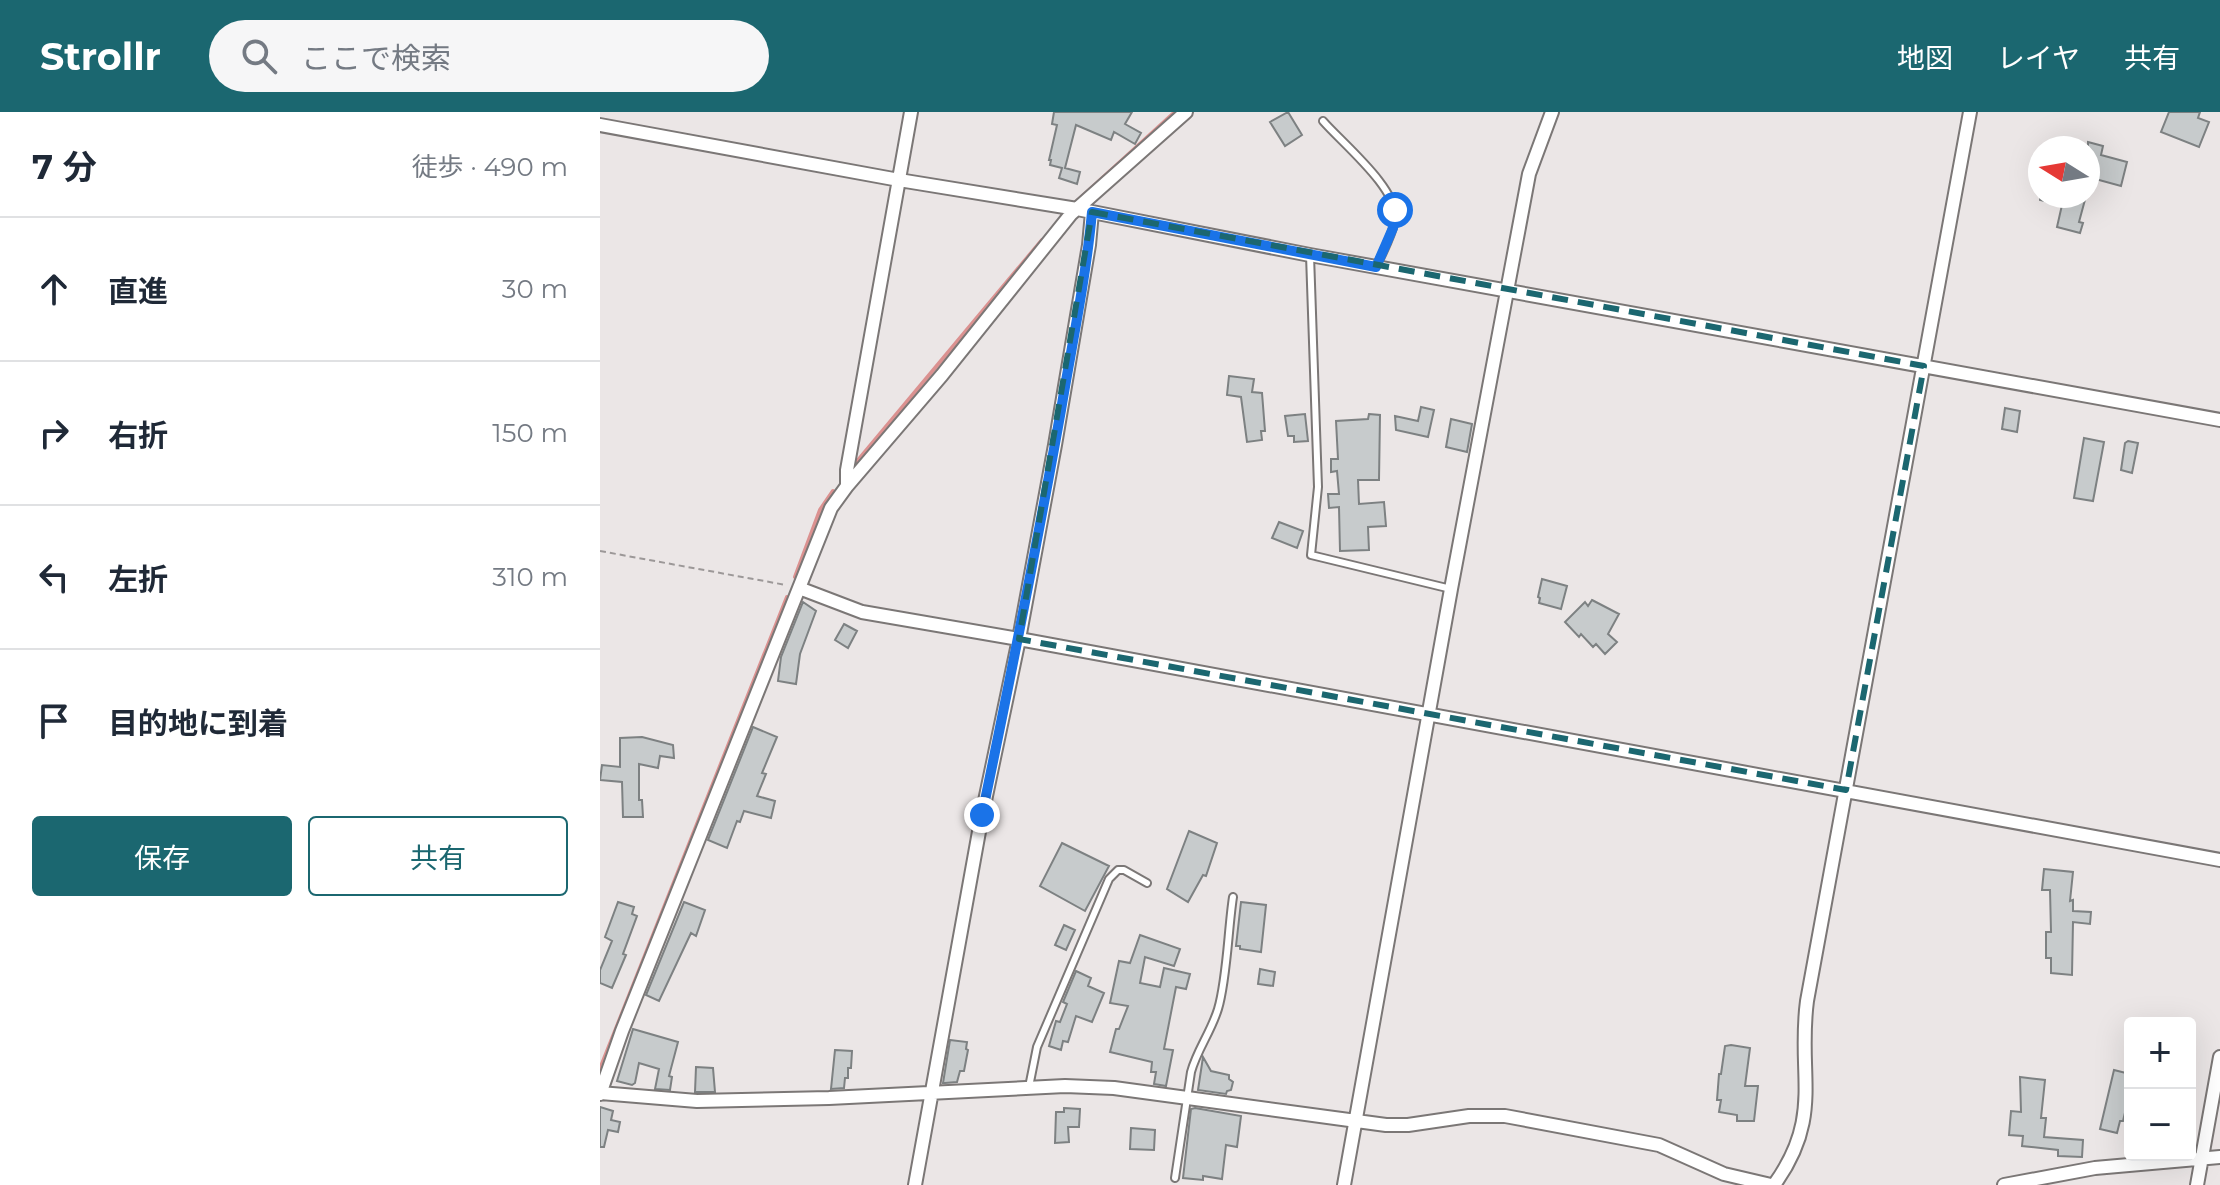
<!DOCTYPE html>
<html lang="ja">
<meta charset="utf-8">
<style>
:root{--surface:#fff;--page:#f6f6f7;--text:#1f2937;--muted:#747a83;--line:#e0e1e3;--accent:#1b6770}
body{margin:0;font-family:Montserrat,"Noto Sans JP",sans-serif;background:var(--page);color:var(--text)}
.controls{position:absolute;right:24px;bottom:24px;display:grid;overflow:hidden;border-radius:8px;box-shadow:0 8px 32px #0002}
.controls button{width:72px;height:72px;display:grid;place-items:center;padding:0;border:0;border-bottom:2px solid var(--line);background:var(--surface);color:var(--text);font:40px sans-serif}
.compass{position:absolute;left:1428px;top:24px;width:72px;height:72px;border-radius:50%;background:var(--surface);box-shadow:0 8px 32px #0002;rotate:281deg}
.stop{position:absolute;width:24px;height:24px;margin:-18px;border:6px solid #1a73e8;border-radius:50%;background:#fff}
.stop.end{background:#1a73e8;border-color:#fff;box-shadow:0 2px 8px #0008}
.list{margin:0;padding:0;list-style:none}
h2{display:flex;justify-content:space-between;align-items:center;height:104px;margin:0;padding:0 32px;font-size:34px}
h2 small{font-size:26px;font-weight:400;color:var(--muted)}
.list li{display:grid;grid-template-columns:52px 1fr auto;gap:24px;align-items:center;box-sizing:border-box;height:144px;padding:0 32px;border-top:2px solid var(--line)}
.list b{display:block;font-size:30px;white-space:nowrap}
.list em{font-size:26px;font-style:normal;color:var(--muted)}
.actions{display:flex;gap:16px;padding:24px 32px}
.actions a{flex:1;padding:18px 0;border:2px solid var(--accent);border-radius:8px;text-align:center;font-size:28px;color:var(--accent)}
.actions .main{background:var(--accent);color:#fff}
.icon{flex:none;width:44px;height:44px;fill:none;stroke:currentColor;stroke-width:2;stroke-linecap:round;stroke-linejoin:round}
.map{position:relative;flex:none;width:1620px;height:1073px;overflow:hidden}
header{display:flex;align-items:center;gap:48px;box-sizing:border-box;height:112px;padding:0 40px;background:var(--accent);color:#fff}
header strong{font-size:38px}
nav{display:flex;gap:44px;margin-inline-start:auto;font-size:28px}
.search{width:560px;height:72px;background:var(--page);display:flex;align-items:center;gap:20px;box-sizing:border-box;padding:0 28px;border-radius:44px;color:var(--muted);font-size:30px}
main{display:flex}
aside{flex:1;background:var(--surface)}
.map>svg:first-child{display:block}
.lines{fill:none;stroke-linecap:round;stroke-linejoin:round}
.stream{stroke:#db9190;stroke-width:4}
.building{fill:#c7cbcc;stroke:#7d8182;stroke-width:2}
.lane-casing{stroke:#7b7776;stroke-width:10}
.street-casing{stroke:#7b7776;stroke-width:16}
.path{stroke:#9c9898;stroke-width:2;stroke-dasharray:6 4;stroke-linecap:butt}
.lane{stroke:#fff;stroke-width:6}
.street{stroke:#fff;stroke-width:12}
.route{stroke:#1a73e8;stroke-width:10}
.marked{fill:none;stroke:#1b6770;stroke-width:6;stroke-dasharray:16 10;stroke-linejoin:round}
</style>
<header>
<strong>Strollr</strong>
<div class="search"><svg class="icon" aria-label="search" viewBox="0 0 24 24"><circle cx="10" cy="10" r="6"/><path d="M15 15l6 6"/></svg>ここで検索</div>
<nav><a>地図</a><a>レイヤ</a><a>共有</a></nav>
</header>
<main>
<aside>
<h2>7 分<small>徒歩 · 490 m</small></h2>
<ul class="list">
<li><svg class="icon" aria-label="ahead" viewBox="0 0 24 24"><path d="M12 20V5M6 11l6-6 6 6"/></svg><div><b>直進</b></div><em>30 m</em></li>
<li><svg class="icon" aria-label="right" viewBox="0 0 24 24"><path d="M7 20v-9h11M14 6l5 5-5 5"/></svg><div><b>右折</b></div><em>150 m</em></li>
<li><svg class="icon" aria-label="left" viewBox="0 0 24 24"><path d="M17 20v-9H6M10 6l-5 5 5 5"/></svg><div><b>左折</b></div><em>310 m</em></li>
<li><svg class="icon" aria-label="arrive" viewBox="0 0 24 24"><path d="M6 21V4h12l-3 4 3 4H6"/></svg><div><b>目的地に到着</b></div></li>
</ul>
<div class="actions"><a class="main">保存</a><a>共有</a></div>
</aside>
<div class="map">
<svg width="1620" height="1073" viewBox="0 0 1620 1073">
<rect width="100%" height="100%" fill="#ebe6e6"/>
<g class="lines">
<path class="stream" d="M475,91L575,0
M254,353L442,128
M195,465L220,398L233,379
M0,957L187,485"/>
</g>
<path class="building" d="M454,0H532L525,12L541,21L535,32L514,20L511,28L476,13L465,56L480,60L477,72L459,66L462,56L450,53L451,48H449L457,13L452,12Z
M688,0L702,23L685,34L670,10Z
M1569,0H1600L1598,6L1609,10L1599,35L1561,20Z
M1488,30L1503,34L1501,43L1527,50L1521,74L1488,65Z
M1440,84H1486L1479,110L1483,111L1480,121L1457,115L1462,93L1440,88Z
M629,264L654,267L652,280L662,281L665,319H661L662,328L647,330L641,285L627,283Z
M821,295L834,298L828,325L796,318L795,304L818,309Z
M1405,296L1420,299L1417,320L1402,317Z
M705,302L708,329L694,330V324H688L685,304Z
M769,302L780,303L779,368H758L759,392L784,390L786,414L768,415L769,438L740,439L739,395L729,396L728,382H739L737,359L731,360V347H738L736,309L768,307Z
M851,307L872,312L867,340L846,335Z
M1484,326L1504,330L1493,389L1474,386Z
M1528,329L1538,331L1532,361L1521,358L1525,331Z
M679,410L703,419L697,436L672,426Z
M942,467L967,474L961,497L939,491L940,486L938,485Z
M992,488L1019,502L1008,522L1017,530L1005,542L996,532L993,535L981,522L979,525L965,510L985,490L988,494Z
M203,490L216,499L200,542L196,572L178,569L181,545Z
M244,512L257,519L248,536L235,528Z
M153,615L177,625L162,661L166,662L157,684L175,689L171,706L144,699L140,710L137,709L127,736L108,728Z
M42,625L73,633L74,646L60,644L58,656L39,652V688H42L43,705H23L22,670L0,668L2,653L20,655V626Z
M589,719L617,731L606,764L603,763L588,790L567,777Z
M462,731L509,754L485,799L440,774Z
M1444,757L1473,760L1470,789L1473,788V799L1491,800L1490,812L1473,810L1472,863L1451,861V846H1446V820H1451L1450,778H1442Z
M18,790L34,795L32,802L37,804L23,842L26,843L12,876L0,871V858L12,829L5,825Z
M84,790L105,798L96,824L91,821L59,889L46,883Z
M641,790L666,793L661,840L640,837V834H636Z
M464,813L475,818L466,838L455,833Z
M540,823L580,837L574,854L545,845L540,871L560,875L564,856L590,862L586,877L576,875L564,937L573,938L566,974L554,972L556,960H551L552,950L510,940L516,917H519L528,894L510,891L519,849L530,851Z
M660,857L675,860L673,874L658,872Z
M476,859L491,866L488,874L504,881L492,910L476,904L468,930L463,929L461,938L449,934L456,909L460,910L467,892L463,890Z
M33,917L78,930L69,964L72,965L70,978L55,977L59,957L39,951L35,971L32,973L17,969Z
M350,928L367,930L366,937L368,938L364,959H360L357,970L345,971H343Z
M1131,933L1150,936L1145,974H1158L1154,1009H1137V1003L1119,1000L1121,988H1117L1119,962H1121L1125,934Z
M235,938L252,939L251,956H248V966H245L244,976L231,977Z
M603,945L611,959L629,963V967L633,970L631,978L627,979L626,982L598,978Z
M96,955L113,956L115,980H95Z
M1514,958L1530,962V980L1523,1009H1520L1517,1021L1500,1017Z
M1420,965L1445,968L1441,1006H1446L1444,1025L1483,1028L1482,1045L1458,1044V1038L1422,1034L1423,1024L1409,1023L1411,999L1421,1000Z
M0,995L13,999L11,1008L20,1010L18,1020L8,1018L4,1035H0Z
M464,996L480,997L479,1015H468L469,1030L455,1031L456,1000H464Z
M595,996L641,1004L637,1035L626,1033L622,1067L603,1064V1068L583,1066L591,997Z
M531,1016L555,1018L554,1038L530,1037Z"/>
<g class="lines">
<g class="lane-casing">
<path id="lane" d="M723,9C742,31 800,78 795,108C792,124 783,140 776,155
M710,143L718,375L711,443L851,477
M429,975L437,935L509,767L518,758H524L547,771
M575,1066L591,960C597,938 611,920 618,897C627,867 628,818 633,785"/>
</g>
<g class="street-casing">
<path id="street" d="M0,13L299,68L477,97L710,143L1620,308
M247,374V358L311,0
M199,476L262,500L419,527L1620,748
M0,981L97,989L229,986L465,974L514,976L786,1013H808L869,1004H905L1059,1033L1124,1062L1171,1073
M0,982L22,919L231,396L247,374L342,263L471,102L586,0
M315,1073L382,703L419,527L455,333L489,133L492,100
M744,1073L851,477L929,62L952,0
M1174,1073C1224,1004 1197,963 1207,889L1370,0
M1404,1073L1495,1056L1620,1045
M1597,1073L1620,945"/>
</g>
<path class="path" d="M0,439L186,473"/>
<use href="#lane" class="lane"/>
<use href="#street" class="street"/>
</g>
<g class="lines">
<path class="route" d="M382,703C410,568 437,433 461,298C472,232 486,166 492,100L776,155L793,116L795,98"/>
</g>
<path class="marked" d="M492,100L1324,254L1246,678L419,527Z"/>
</svg>
<div class="controls">
<button>+</button>
<button>−</button>
</div>
<svg class="compass" viewBox="-18 -18 36 36"><path d="M0-13l5 13h-10z" fill="#e53935"/><path d="M0 13l5-13h-10z" fill="#747a83"/></svg>
<div class="stop" style="left:795px;top:98px"></div>
<div class="stop end" style="left:382px;top:703px"></div>
</div>
</main>
